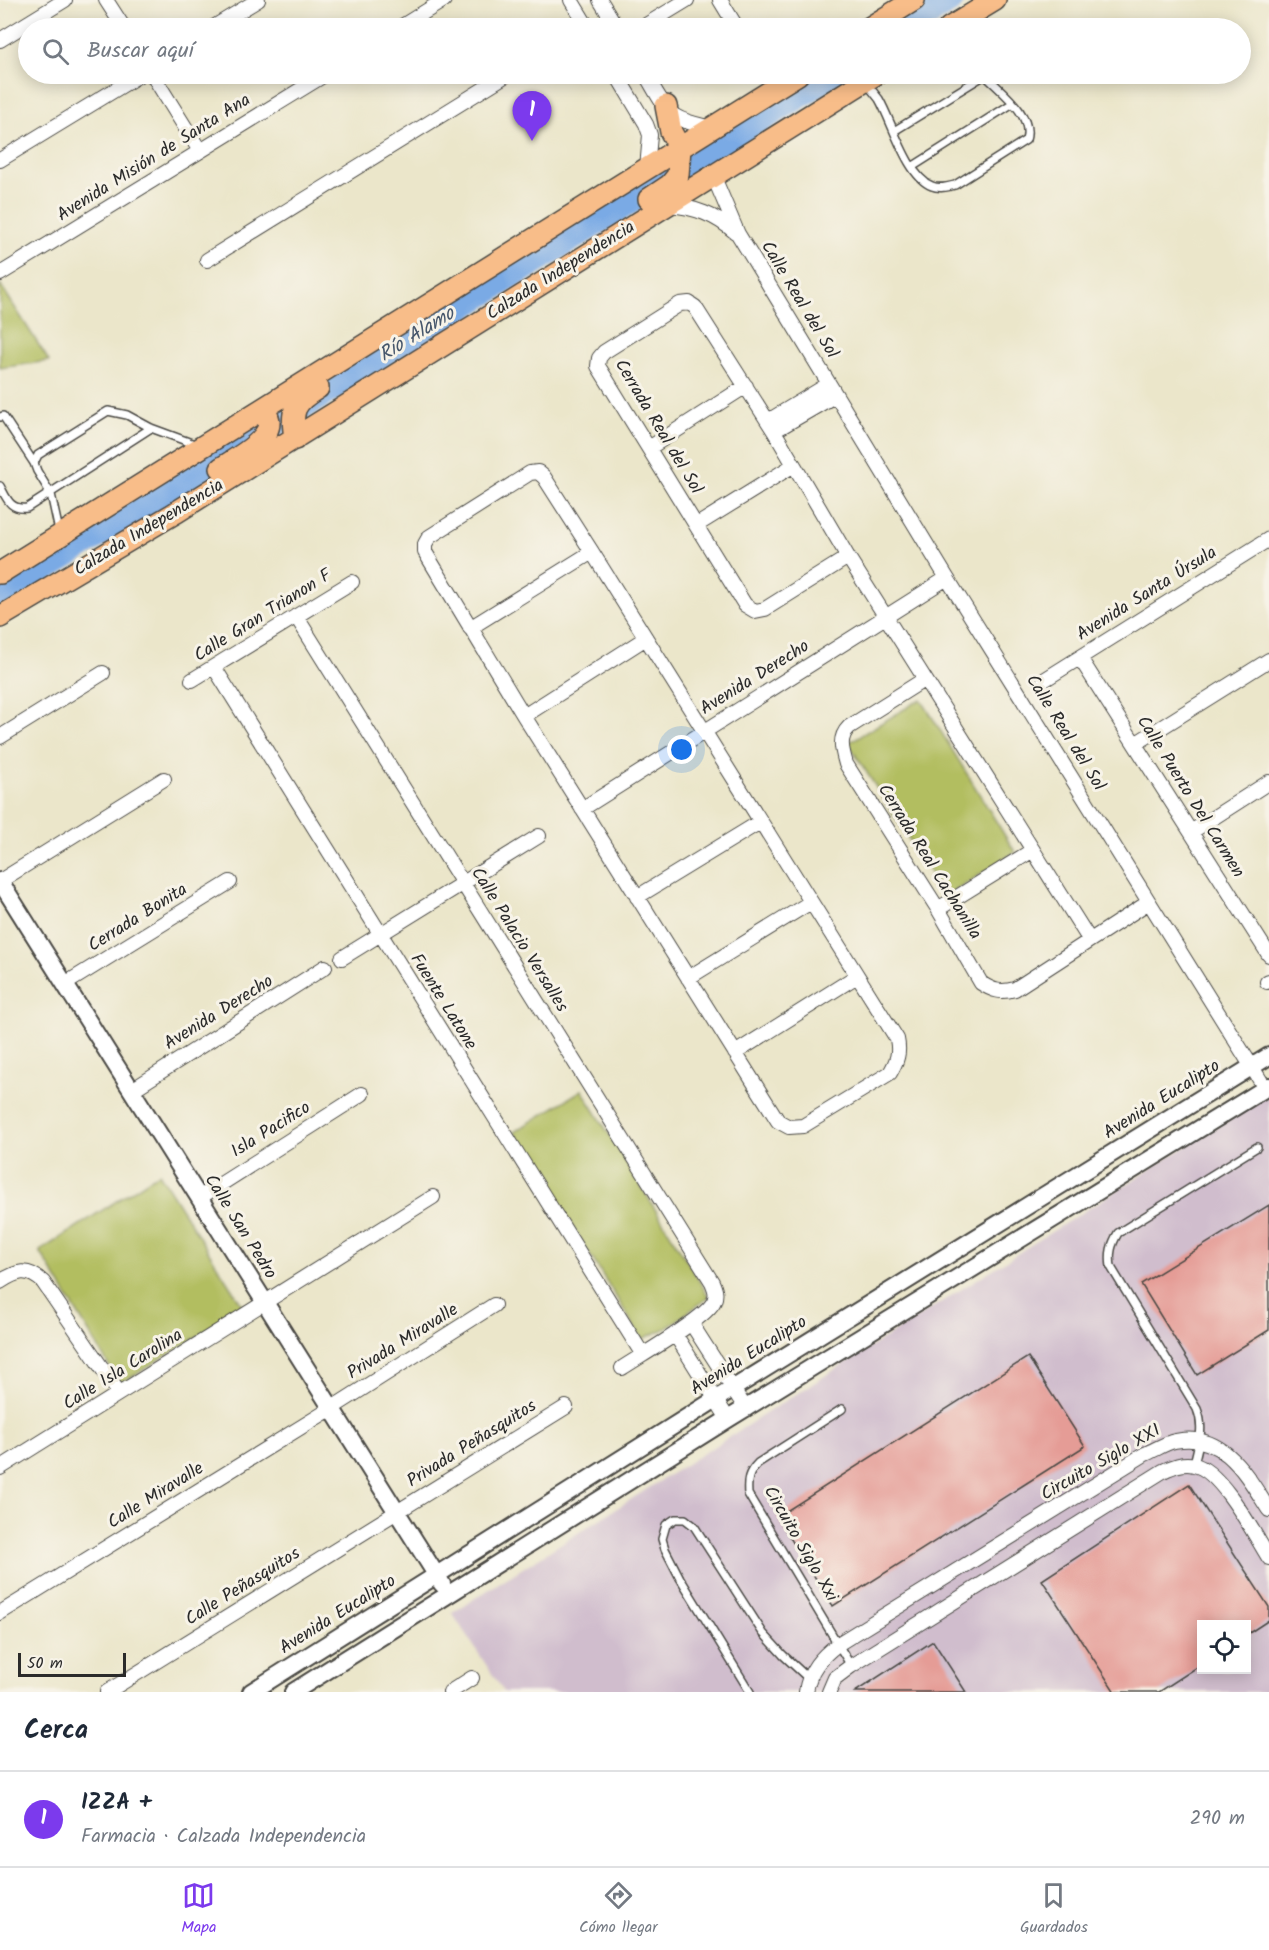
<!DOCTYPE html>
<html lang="es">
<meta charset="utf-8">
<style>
:root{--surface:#fff;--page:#f6f6f7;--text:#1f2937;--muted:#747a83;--line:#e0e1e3;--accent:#7c3aed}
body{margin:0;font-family:Kalam,sans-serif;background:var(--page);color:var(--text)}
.controls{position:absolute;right:18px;bottom:18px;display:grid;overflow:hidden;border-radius:0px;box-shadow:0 3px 15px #0003}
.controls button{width:54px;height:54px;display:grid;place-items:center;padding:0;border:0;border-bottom:2px solid var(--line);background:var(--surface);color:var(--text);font:30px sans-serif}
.scale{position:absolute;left:18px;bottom:15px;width:108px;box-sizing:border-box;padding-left:6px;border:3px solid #2b2b2b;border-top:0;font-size:16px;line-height:21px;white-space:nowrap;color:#2b2b2b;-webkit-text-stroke:4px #f7f3e8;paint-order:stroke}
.you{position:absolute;left:682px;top:750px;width:21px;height:21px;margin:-15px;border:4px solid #fff;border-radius:50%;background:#1a73e8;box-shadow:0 0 0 9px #1a73e833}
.badge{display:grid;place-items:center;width:39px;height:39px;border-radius:50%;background:var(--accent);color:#fff;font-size:20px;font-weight:700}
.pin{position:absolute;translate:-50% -50px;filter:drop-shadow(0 2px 3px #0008)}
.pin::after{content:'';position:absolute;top:32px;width:21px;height:18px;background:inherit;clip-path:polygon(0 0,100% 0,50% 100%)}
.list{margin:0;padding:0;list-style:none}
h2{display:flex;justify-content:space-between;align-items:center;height:78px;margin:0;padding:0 24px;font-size:26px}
h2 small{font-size:20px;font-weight:400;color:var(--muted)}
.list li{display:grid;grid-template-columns:39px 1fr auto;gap:18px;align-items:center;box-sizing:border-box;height:96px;padding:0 24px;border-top:2px solid var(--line)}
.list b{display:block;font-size:22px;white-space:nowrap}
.list p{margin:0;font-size:20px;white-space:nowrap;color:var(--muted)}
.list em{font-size:20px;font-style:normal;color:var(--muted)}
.icon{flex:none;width:33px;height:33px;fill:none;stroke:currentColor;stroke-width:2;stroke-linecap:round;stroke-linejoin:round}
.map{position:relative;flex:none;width:1269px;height:1692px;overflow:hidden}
.search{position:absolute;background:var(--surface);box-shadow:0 3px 15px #0003;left:18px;right:18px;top:18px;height:66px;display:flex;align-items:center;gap:15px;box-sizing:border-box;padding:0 21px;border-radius:33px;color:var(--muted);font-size:22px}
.sheet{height:174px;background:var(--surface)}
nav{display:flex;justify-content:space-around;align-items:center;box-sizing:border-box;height:84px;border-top:2px solid var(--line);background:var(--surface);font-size:16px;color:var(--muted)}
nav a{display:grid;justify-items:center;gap:3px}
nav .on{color:var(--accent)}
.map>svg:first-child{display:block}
.industrial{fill:#d0bdcd;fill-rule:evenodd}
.green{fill:#b2be60;stroke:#6e7446;stroke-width:1.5}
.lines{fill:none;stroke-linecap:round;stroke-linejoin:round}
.river{stroke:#7aaae5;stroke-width:26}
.building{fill:#e59c96}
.service-casing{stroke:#484743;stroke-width:10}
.minor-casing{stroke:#484743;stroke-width:16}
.tertiary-casing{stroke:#484743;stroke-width:20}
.primary-casing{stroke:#484743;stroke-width:24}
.service{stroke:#fff;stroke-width:7}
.minor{stroke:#fff;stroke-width:14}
.tertiary{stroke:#fff;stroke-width:16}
.primary{stroke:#f8bd89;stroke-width:21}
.labels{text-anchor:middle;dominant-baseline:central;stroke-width:6;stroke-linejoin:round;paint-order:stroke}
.street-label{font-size:18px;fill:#2b2b2b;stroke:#f7f3e8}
.water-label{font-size:20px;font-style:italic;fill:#47576c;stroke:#f7f3e8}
</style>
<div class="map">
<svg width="1269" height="1692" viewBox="0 0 1269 1692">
<rect width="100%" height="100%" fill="#f7f3e8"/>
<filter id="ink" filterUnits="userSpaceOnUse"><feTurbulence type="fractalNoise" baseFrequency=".0167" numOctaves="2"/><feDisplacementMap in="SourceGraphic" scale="12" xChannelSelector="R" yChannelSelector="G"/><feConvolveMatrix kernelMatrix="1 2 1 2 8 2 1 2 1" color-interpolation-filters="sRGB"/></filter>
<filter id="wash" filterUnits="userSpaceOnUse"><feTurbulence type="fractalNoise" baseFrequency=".008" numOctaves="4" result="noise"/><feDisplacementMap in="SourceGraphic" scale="24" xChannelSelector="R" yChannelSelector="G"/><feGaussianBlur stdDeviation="1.35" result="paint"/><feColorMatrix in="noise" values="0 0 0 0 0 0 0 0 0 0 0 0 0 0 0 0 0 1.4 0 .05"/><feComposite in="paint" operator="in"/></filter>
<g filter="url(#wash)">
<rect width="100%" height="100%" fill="#ebe6ca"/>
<path class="industrial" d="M1267,1095L1269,1097V1692H504L452,1613ZM1202,1624H1246V1670H1202Z"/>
<path class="green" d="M0,284L49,361L0,368Z
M921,699L1015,852L946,897L848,743Z
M582,1090L709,1297L665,1329L642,1339L514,1132Z
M159,1173L244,1308L120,1384L40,1251Z"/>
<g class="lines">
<path class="river" d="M906,28L951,0
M0,597L834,74"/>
</g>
<g id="blocks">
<path class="building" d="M1269,1205V1330L1197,1375L1141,1284Z
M1028,1357L1085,1446L833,1606L777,1517Z
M1189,1484L1269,1607V1620L1246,1635V1624H1202V1664L1159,1692H1115L1042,1580Z
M933,1641L966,1692H855Z"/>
</g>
</g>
<g filter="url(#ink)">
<use href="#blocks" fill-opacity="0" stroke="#484743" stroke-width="1.5"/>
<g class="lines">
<g class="service-casing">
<path id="service" d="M867,84C871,89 875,94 879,99C892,121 907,177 932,186C939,189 947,187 955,185L1026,140C1034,114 999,90 984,74
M894,131L985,75
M912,167L1013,103
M0,417L3,416L7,422L34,463
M0,486C7,499 10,510 27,508L151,428
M59,531L51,494L37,471L34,463L38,455L108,411L127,415L151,428L197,445
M842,1409L758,1463C748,1473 747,1480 748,1494L851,1666
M1194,1464C1198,1445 1205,1429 1197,1409L1111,1267C1109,1253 1111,1245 1118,1233L1257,1147
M750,1692L680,1578L665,1549L662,1539L666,1525L675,1519H685L694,1526L763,1633L783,1655L809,1679"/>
</g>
<g class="minor-casing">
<path id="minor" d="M106,0L124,28
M571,0L588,28
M600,0L617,28
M720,0L737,28
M212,28L258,0
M399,28L444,0
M569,28L583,20
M641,28L687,0
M0,40L65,0
M152,74L200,151
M616,74L646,124L650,135L647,168
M645,74C654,87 662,107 675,116C686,123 700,125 712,128
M0,160L141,74
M713,175L738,234L947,578L1265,1088
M668,205C695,207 715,215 735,232
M207,260L508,74
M0,274L326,74
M768,421L829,384
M774,431L836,395
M649,448L746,386
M538,472L544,477L592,552L897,1039C900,1053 897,1061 890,1073L803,1126L789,1127L778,1121L524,716L425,552V544L429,537L530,473Z
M697,525L794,465
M848,557L765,609L755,611L745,605L598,366L599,358L604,352L680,304L689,303L695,307L774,431L848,557L1089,939
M296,616L712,1282C715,1289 717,1294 714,1301C707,1318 640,1356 622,1368
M470,628L592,552
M1080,658L1269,955
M214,667L643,1355
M925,679L849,727C838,738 842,750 846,764L938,909L981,983C993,991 1001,993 1015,989L1149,902
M192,680L352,582
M1044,680L1269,539
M524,716L646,638
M0,737L103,673
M1135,744L1269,660
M582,809L947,578
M1191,832L1269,782
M0,881L164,779
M637,897L760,822
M938,909L1033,850
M342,958L539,836
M688,978L811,902
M1267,982L1269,981
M65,984L230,882
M735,1053L857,976
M132,1090L325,967
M199,1198L362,1094
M0,1282C17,1271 27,1267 43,1282L119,1393
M691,1323L746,1409
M675,1334L728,1419
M0,1468L433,1197
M0,1613L332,1408L494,1305
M107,1692L566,1407
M450,1692L472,1678
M806,1692C809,1670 821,1657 838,1644L1145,1454C1155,1450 1165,1443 1175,1441C1224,1431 1247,1476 1269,1510
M829,1692L835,1678L851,1666L1163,1471C1172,1467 1183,1462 1194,1465C1221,1470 1254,1534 1269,1558"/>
</g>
<g class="tertiary-casing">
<path id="tertiary" d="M0,881L442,1584
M251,1692L716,1399L1269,1056
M293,1692L728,1419L1269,1086"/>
</g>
<g class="primary-casing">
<path id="primary" d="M869,28L914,0
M949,28L995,0
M649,199L670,185L678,175L680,148L671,132L666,106
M295,439C291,410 293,403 318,388
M221,468C235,459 270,441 269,422C269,418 266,412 264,408
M0,573L798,74
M0,617L175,513L876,74"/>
</g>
<use href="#service" class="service"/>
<use href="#minor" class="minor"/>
<use href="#tertiary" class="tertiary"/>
<use href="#primary" class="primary"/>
</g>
</g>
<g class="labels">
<g class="street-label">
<text transform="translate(154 158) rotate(-32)">Avenida Misión de Santa Ana</text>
<text transform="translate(561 271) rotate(-32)">Calzada Independencia</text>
<text transform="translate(799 300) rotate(59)">Calle Real del Sol</text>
<text transform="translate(658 427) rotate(59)">Cerrada Real del Sol</text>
<text transform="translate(149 528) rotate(-31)">Calzada Independencia</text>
<text transform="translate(1147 594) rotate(-32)">Avenida Santa Úrsula</text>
<text transform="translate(263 616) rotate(-32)">Calle Gran Trianon F</text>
<text transform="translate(755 678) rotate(-32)">Avenida Derecho</text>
<text transform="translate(1065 733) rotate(58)">Calle Real del Sol</text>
<text transform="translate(1190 797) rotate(58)">Calle Puerto Del Carmen</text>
<text transform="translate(929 862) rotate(58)">Cerrada Real Cachanilla</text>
<text transform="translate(138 918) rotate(-32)">Cerrada Bonita</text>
<text transform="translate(519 940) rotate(58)">Calle Palacio Versalles</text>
<text transform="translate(443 1002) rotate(58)">Fuente Latone</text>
<text transform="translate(219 1013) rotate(-32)">Avenida Derecho</text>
<text transform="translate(1162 1100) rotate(-32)">Avenida Eucalipto</text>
<text transform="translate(271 1130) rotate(-32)">Isla Pacifico</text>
<text transform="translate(240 1227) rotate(58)">Calle San Pedro</text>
<text transform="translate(403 1342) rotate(-32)">Privada Miravalle</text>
<text transform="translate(749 1356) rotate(-32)">Avenida Eucalipto</text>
<text transform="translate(123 1370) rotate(-32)">Calle Isla Carolina</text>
<text transform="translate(472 1444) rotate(-32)">Privada Peñasquitos</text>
<text transform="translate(1101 1463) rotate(-30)">Circuito Siglo XXI</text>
<text transform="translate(156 1496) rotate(-32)">Calle Miravalle</text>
<text transform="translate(800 1544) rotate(60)">Circuito Siglo Xxi</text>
<text transform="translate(243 1587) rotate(-32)">Calle Peñasquitos</text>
<text transform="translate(338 1615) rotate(-32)">Avenida Eucalipto</text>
</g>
<g class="water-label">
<text transform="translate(417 335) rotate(-32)">Río Alamo</text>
</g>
</g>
</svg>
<div class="controls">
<button><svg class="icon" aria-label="locate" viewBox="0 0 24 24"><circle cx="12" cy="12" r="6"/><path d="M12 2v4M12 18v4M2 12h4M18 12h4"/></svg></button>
</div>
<div class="scale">50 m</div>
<div class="you"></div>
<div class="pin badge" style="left:532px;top:141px">1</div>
<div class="search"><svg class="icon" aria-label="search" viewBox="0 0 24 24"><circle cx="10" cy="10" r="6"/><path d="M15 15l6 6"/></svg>Buscar aquí</div>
</div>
<section class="sheet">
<h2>Cerca<small></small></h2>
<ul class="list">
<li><span class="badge">1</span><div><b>IZZA +</b><p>Farmacia · Calzada Independencia</p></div><em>290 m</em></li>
</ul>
</section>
<nav>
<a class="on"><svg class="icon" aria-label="map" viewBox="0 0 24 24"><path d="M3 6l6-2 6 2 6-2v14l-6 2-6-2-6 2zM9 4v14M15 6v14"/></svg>Mapa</a>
<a><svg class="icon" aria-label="directions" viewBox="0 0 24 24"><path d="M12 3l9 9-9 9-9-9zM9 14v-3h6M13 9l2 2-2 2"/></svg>Cómo llegar</a>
<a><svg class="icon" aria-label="saved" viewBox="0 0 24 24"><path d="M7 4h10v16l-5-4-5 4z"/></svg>Guardados</a>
</nav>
